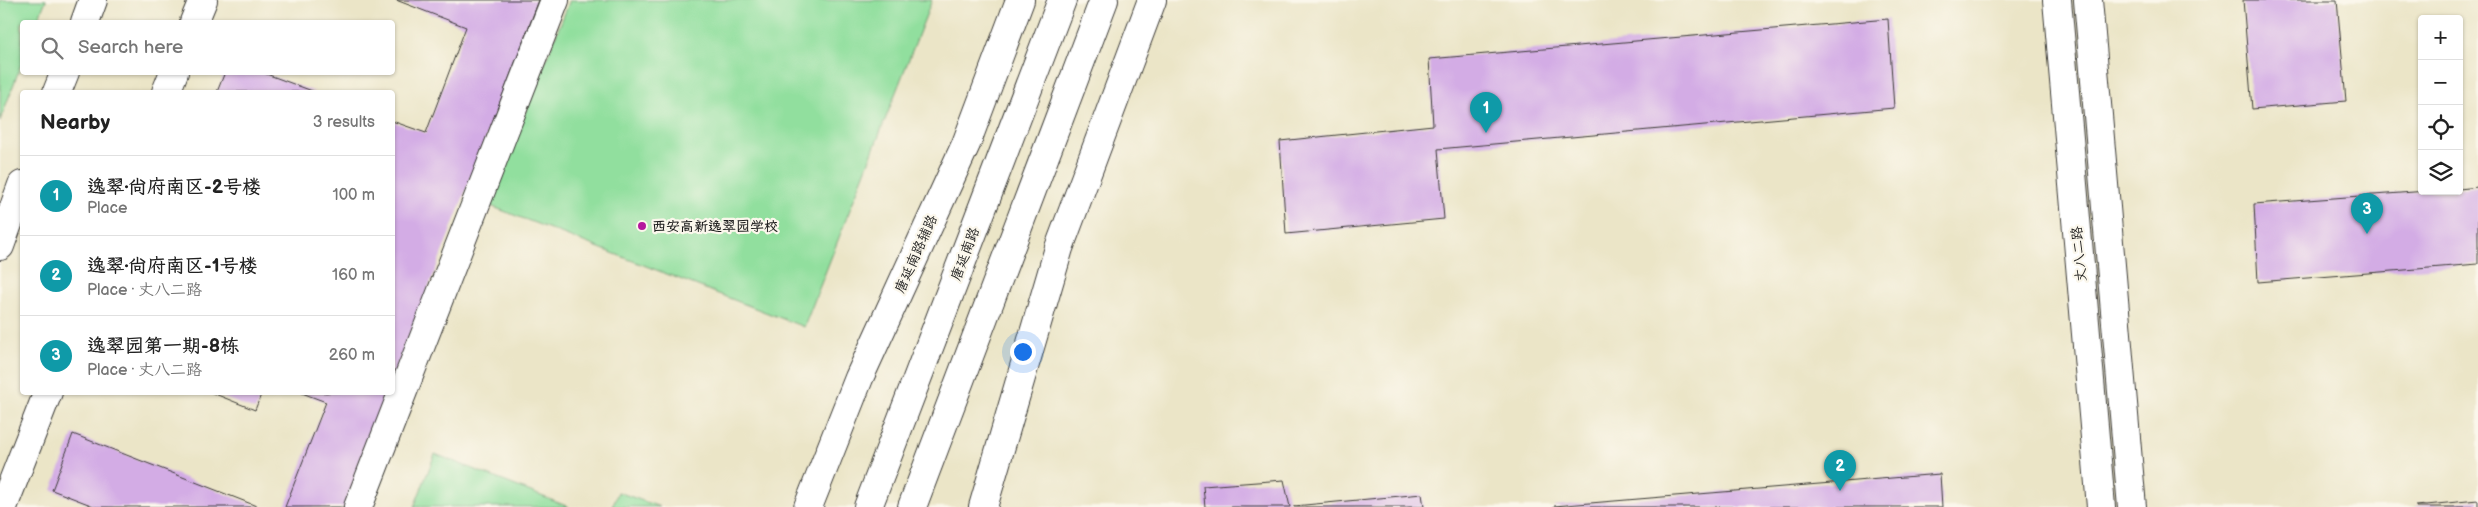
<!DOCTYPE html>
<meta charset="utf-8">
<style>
:root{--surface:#fff;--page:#f6f6f6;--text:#222;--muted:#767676;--line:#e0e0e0;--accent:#0f766e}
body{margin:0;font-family:"Balsamiq Sans","LXGW WenKai TC",sans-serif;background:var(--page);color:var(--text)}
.controls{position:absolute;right:15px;top:15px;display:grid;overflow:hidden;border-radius:5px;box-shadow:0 1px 4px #0004}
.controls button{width:45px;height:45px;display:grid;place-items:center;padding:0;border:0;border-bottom:1px solid var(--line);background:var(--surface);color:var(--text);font:25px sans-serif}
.you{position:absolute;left:1022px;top:351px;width:18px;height:18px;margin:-12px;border:4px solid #fff;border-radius:50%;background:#1a73e8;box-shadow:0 0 0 8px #1a73e833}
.badge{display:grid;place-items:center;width:32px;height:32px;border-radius:50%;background:var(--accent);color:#fff;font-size:16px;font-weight:700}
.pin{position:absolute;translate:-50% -41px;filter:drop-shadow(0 1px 2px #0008)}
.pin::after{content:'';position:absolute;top:26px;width:18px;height:15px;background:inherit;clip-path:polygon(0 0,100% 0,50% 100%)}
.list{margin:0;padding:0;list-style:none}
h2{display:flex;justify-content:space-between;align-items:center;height:65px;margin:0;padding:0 20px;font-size:21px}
h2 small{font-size:16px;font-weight:400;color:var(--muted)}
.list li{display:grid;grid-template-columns:32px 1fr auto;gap:15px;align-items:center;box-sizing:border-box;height:80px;padding:0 20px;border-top:1px solid var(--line)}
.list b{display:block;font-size:19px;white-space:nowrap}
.list p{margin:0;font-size:16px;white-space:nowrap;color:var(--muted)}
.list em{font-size:16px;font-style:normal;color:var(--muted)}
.icon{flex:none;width:28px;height:28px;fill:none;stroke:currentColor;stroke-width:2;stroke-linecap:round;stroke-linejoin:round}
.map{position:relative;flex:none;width:2478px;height:507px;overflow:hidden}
.search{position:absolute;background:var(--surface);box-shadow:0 1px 4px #0004;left:20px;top:20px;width:375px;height:55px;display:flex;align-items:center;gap:12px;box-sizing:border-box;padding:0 18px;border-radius:5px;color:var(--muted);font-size:19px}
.panel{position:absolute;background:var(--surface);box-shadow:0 1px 4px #0004;left:20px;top:90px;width:375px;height:305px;border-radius:5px}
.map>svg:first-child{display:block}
.green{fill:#91df9e;stroke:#567e5d}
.building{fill:#d3ace5}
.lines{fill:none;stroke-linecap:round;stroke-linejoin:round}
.minor-casing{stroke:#3b3a36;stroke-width:30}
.tertiary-casing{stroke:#3b3a36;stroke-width:30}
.secondary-casing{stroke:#3b3a36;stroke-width:30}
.minor{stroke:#fff;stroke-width:28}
.tertiary{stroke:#fff;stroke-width:28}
.secondary{stroke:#fff;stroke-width:28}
.poi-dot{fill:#b5179e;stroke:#fbf7ec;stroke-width:2}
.labels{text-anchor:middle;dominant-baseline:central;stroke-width:4.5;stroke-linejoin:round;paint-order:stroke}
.poi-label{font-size:14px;font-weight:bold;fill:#1c1c1c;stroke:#fbf7ec;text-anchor:start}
.street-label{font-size:14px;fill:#1c1c1c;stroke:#fbf7ec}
</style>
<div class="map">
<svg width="2478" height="507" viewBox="0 0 2478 507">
<rect width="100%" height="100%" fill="#fbf7ec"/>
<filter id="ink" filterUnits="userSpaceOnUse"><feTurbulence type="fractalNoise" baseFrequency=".02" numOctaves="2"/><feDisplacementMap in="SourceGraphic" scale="10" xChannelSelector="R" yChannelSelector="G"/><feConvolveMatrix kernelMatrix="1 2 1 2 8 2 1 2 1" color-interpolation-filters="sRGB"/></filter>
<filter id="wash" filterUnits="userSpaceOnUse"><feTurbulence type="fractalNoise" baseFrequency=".0096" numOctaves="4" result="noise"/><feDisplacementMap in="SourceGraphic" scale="20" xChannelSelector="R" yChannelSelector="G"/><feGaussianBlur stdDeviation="1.12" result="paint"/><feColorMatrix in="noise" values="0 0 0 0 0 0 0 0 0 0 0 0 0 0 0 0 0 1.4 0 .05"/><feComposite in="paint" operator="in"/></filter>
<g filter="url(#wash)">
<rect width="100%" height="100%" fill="#ebe5c7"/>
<path class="green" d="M0,0H46L37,22H22V62L0,121Z
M570,0H932L804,327L488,205Z
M435,454L569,507H414Z
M618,492L660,507H612Z"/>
<g id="blocks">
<path class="building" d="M396,0H539L392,383V121L426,133L466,27Z
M2243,0H2337L2346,101L2252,109Z
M1888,19L1894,108L1438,149L1444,219L1286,234L1280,141L1433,125L1429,59Z
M225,72H261L315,92H217Z
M2478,187V264L2258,282L2254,204L2427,191H2459V189Z
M210,392H262L255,410Z
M389,392L345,507H285L326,402L302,393Z
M73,434L259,507H96L52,490Z
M1940,474L1942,507H1554V506Z
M1284,480L1290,507H1205L1203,486Z
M1422,494L1424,507H1294V506Z
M2478,500V507H2416V506Z"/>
</g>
</g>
<g filter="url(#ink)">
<use href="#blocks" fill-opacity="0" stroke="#3b3a36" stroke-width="1"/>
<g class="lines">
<g class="minor-casing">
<path id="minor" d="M194,22L203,0
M166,92L174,72
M3,507L48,392
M358,507L555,0
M808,507L859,378L966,144L1020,0
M983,507L1059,248L1152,0"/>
</g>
<g class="tertiary-casing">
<path id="tertiary" d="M2057,0L2101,507
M2088,0L2132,507
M85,22L93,0
M57,92L65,72
M0,246L22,185"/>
</g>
<g class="secondary-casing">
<path id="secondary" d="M868,507L1062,0
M912,507L1104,0"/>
</g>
<use href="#minor" class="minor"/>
<use href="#tertiary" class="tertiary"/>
<use href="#secondary" class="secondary"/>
</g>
</g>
<circle class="poi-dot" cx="642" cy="226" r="5"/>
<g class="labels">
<g class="poi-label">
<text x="652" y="226">西安高新逸翠园学校</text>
</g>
<g class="street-label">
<text transform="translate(916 254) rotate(-66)">唐延南路辅路</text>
<text transform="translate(965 254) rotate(-69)">唐延南路</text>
<text transform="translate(2079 254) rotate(-95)">丈八二路</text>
</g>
</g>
</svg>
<div class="controls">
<button>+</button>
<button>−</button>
<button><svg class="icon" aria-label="locate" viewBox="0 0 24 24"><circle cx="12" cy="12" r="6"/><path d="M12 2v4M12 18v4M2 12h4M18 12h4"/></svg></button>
<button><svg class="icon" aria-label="layers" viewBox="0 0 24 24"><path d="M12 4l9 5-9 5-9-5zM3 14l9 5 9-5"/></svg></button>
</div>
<div class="you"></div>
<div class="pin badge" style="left:1486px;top:133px;background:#0f9aa8">1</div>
<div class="pin badge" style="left:1840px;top:491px;background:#0f9aa8">2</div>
<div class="pin badge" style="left:2367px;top:234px;background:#0f9aa8">3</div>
<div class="search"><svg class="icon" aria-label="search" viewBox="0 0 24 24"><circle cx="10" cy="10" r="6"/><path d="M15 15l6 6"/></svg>Search here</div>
<section class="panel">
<h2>Nearby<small>3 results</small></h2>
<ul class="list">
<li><span class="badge" style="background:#0f9aa8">1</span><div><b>逸翠·尚府南区-2号楼</b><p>Place</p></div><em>100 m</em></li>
<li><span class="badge" style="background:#0f9aa8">2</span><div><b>逸翠·尚府南区-1号楼</b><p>Place · 丈八二路</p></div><em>160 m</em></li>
<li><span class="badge" style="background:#0f9aa8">3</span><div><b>逸翠园第一期-8栋</b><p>Place · 丈八二路</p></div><em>260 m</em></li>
</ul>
</section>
</div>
